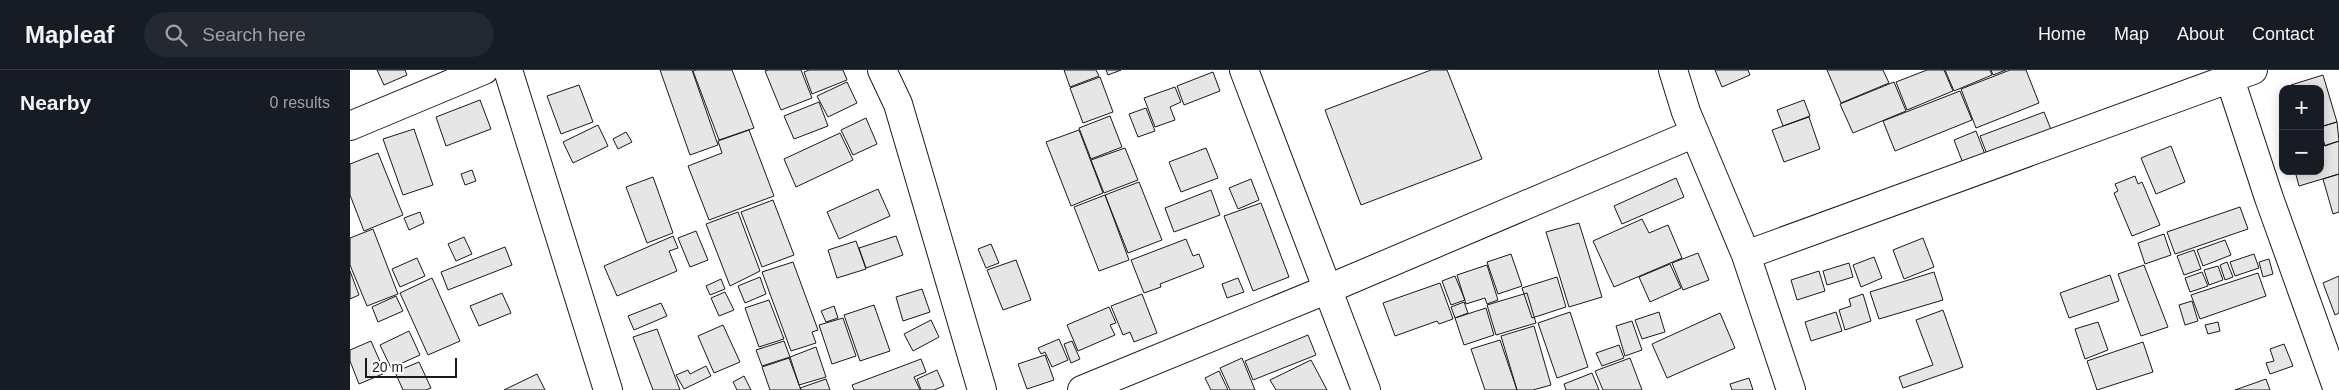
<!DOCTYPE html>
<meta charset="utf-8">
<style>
:root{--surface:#171b24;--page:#242831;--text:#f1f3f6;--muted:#9ea1a6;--line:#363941}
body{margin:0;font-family:Arial,sans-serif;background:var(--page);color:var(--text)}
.controls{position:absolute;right:15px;top:15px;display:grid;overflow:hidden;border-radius:10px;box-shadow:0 2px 12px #0003}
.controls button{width:45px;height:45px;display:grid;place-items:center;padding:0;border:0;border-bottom:1px solid var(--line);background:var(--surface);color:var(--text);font:25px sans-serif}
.scale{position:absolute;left:15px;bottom:12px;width:92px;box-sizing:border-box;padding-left:5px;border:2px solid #1a1a1a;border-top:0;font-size:14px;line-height:18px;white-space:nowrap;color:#1a1a1a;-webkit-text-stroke:4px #fff;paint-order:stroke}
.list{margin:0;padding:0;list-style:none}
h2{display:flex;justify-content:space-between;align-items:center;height:65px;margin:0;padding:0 20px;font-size:21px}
h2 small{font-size:16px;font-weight:400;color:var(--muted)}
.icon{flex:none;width:28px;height:28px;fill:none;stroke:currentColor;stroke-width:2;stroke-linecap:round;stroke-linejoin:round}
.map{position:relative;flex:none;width:1989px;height:320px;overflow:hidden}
header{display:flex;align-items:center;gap:30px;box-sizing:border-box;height:70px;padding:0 25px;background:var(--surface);border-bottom:1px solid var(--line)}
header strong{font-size:24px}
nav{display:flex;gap:28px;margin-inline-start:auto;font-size:18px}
.search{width:350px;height:45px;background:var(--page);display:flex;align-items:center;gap:12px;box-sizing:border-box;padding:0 18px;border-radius:28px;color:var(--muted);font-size:19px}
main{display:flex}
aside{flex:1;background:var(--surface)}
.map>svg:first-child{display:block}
.building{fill:#e6e6e6;stroke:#1a1a1a}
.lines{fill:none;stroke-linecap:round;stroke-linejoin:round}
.minor-casing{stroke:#1a1a1a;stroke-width:30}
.minor{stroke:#fff;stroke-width:28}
</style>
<header>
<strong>Mapleaf</strong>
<div class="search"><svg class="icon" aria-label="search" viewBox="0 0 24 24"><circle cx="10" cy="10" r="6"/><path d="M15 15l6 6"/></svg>Search here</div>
<nav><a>Home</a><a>Map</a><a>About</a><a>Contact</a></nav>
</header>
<main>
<aside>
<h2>Nearby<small>0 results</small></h2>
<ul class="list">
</ul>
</aside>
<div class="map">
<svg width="1989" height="320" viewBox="0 0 1989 320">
<rect width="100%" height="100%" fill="#fff"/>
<path class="building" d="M27,0H55L57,5L34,15Z
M310,0H342L368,75L340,85Z
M346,0H382L404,58L369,70L343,1Z
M418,0H451L462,28L431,40L415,1Z
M459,0H493L497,10L462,24L454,2Z
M714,0H746L749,6L720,17Z
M756,0H771L758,5Z
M1081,0H1097L1132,89L1011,135L975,40Z
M1365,0H1398L1400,5L1372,17Z
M1477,0H1533L1539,13L1491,33Z
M1577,0H1594L1603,21L1557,40L1546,12Z
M1595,0H1640L1642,5L1604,21Z
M1641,0H1656L1643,5Z
M1660,0H1676L1689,33L1626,58L1611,19Z
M863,2L870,21L834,35L827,16Z
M1973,5L1987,52L1970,57V19H1942L1941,15Z
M750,7L763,42L733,53L720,18Z
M497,12L507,33L478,47L467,26Z
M1544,12L1556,41L1503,63L1490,34Z
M229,15L243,52L211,64L197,26Z
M825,17L831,32L820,37L825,50L805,57L794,28Z
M1610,21L1622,50L1545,81L1533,51Z
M130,30L141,59L96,76L86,47Z
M1454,30L1460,46L1433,56L1427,40Z
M469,32L478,56L444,69L434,46Z
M796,38L805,61L788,67L779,44Z
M1694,42L1702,62L1638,87L1630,66Z
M760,46L772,77L741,89L729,58Z
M1459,47L1470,79L1434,92L1422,60Z
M516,48L527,74L503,85L491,60Z
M1987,52L1989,71L1975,76L1970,57Z
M248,55L258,76L223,93L213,72Z
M64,59L83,115L53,125L33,69Z
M399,60L424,126L359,150L338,96L372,83L368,71Z
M729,60L753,123L721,136L696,72Z
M1626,61L1636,87L1614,96L1604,70Z
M276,62L282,72L268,79L263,69Z
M490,63L503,90L446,117L434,89Z
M1989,71V104L1949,116L1945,101H1970V77Z
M1821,76L1835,112L1806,124L1791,88Z
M775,78L788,110L754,123L741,90Z
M856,78L868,108L831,122L819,92Z
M28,83L53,145L14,161L0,125V94Z
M122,100L126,111L115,115L111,104Z
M1989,104V142L1983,144L1973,109Z
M1785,106L1788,114L1792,112L1810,155L1782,166L1764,123L1768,121L1765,114Z
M303,107L323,163L297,173L276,117Z
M1326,108L1334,127L1272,154L1264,136Z
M901,109L909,130L888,139L879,118Z
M789,112L812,170L778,183L755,125Z
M528,119L540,146L489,169L477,142Z
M861,120L870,145L824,162L815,138Z
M755,125L779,190L749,201L724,137Z
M423,130L444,185L412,197L391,142Z
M911,133L939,207L903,221L874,146Z
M1890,137L1898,159L1825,184L1817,162Z
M70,142L74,153L59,160L54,148Z
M388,142L410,201L380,216L356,154Z
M1292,149L1299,163L1318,155L1332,188L1264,217L1243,171Z
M1229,153L1252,227L1219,237L1196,162Z
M23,159L48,224L17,236L0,195V168Z
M346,161L358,190L340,197L328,168Z
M1814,164L1821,185L1795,194L1788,173Z
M323,166L328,178L319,181L327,201L267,226L254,196Z
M546,166L553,185L516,198L509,178Z
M114,167L122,184L106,191L98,174Z
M1573,168L1584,197L1554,209L1543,180Z
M836,169L843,186L849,184L854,197L810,214L811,217L794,223L781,190Z
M1875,170L1881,185L1853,196L1847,180Z
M506,171L516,199L487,208L478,180Z
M641,174L649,193L636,198L628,179Z
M155,177L162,195L98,220L91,202Z
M1844,180L1851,199L1834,205L1827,186Z
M1348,183L1359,210L1333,220L1322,193Z
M1161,184L1172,216L1148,224L1137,192Z
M1904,184L1909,198L1885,206L1880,192Z
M1524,187L1532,208L1511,217L1503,195Z
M67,188L75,206L50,217L42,199Z
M1919,189L1923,204L1913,207L1909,192Z
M666,190L681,230L653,240L637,200Z
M443,192L468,260L462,262L466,273L441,281L412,202Z
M1877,192L1883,207L1875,210L1870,195Z
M1499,193L1503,207L1477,215L1473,201Z
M1320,194L1331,218L1300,232L1289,207Z
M1137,195L1148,230L1137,234L1135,228L1116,234L1107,205Z
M1794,195L1818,257L1791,266L1768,204Z
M1868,196L1873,210L1859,215L1854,200Z
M0,201L9,225L0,229Z
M1469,201L1475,221L1447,230L1441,210Z
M1584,202L1593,230L1529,249L1520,222Z
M1852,202L1858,216L1840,222L1835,208Z
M1908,203L1916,226L1850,249L1841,225Z
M1760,205L1769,231L1719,248L1710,223Z
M1105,206L1115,230L1101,235L1092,211Z
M1989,206V243L1985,245L1973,213Z
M410,207L416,224L395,233L388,216Z
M1207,207L1216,237L1182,248L1172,218Z
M82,208L110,271L78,285L50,223Z
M888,208L894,222L877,228L872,214Z
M371,209L375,219L360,225L356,216Z
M1090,213L1103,249L1089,254L1087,251L1045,266L1033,233Z
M572,219L580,242L553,251L546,227Z
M375,222L384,240L369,246L361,228Z
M152,223L161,243L129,256L120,236Z
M1177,223L1186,253L1146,265L1137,235Z
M792,224L807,263L784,272L780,262L773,265L761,236Z
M1513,224L1521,251L1495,260L1489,240L1501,236L1499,229Z
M46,226L53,241L28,252L22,237Z
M419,230L434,269L409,277L395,238Z
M1842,231L1848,251L1835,255L1829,235Z
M1114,232L1118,243L1105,248L1101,237Z
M311,233L317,246L284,260L278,246Z
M524,235L540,281L510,291L494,245Z
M484,236L488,248L476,252L471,241Z
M759,237L766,253L760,255L765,265L728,281L717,255Z
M1136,238L1144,265L1114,275L1105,248Z
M1593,240L1613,297L1553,318L1549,307L1583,295L1566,250Z
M1220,242L1238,297L1207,308L1188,253Z
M1309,242L1315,262L1292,269L1285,250Z
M1486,242L1492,261L1461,271L1455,252Z
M1370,243L1385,278L1317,308L1302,274Z
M493,248L506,286L482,294L469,255Z
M581,250L589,267L563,281L554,264Z
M1282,251L1292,280L1275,286L1266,256Z
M1748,252L1758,280L1735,289L1725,259Z
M1868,252L1870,261L1858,264L1855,255Z
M373,255L390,292L364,303L348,266Z
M1184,256L1201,315L1183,320H1167L1151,266Z
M307,259L330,320H303L283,267Z
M59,261L70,285L41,298L30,275Z
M958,265L966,285L903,310L895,291Z
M709,269L718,290L702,297L695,282L691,284L688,278Z
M1150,270L1167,320H1135L1121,279Z
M21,271L35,303L9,314L0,291V280Z
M434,271L440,287L412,296L406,280Z
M722,271L730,289L721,293L714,274Z
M1793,272L1803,302L1747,320L1737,291Z
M1934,274L1943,296L1920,304L1916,293L1924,291L1920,279Z
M1269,275L1274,288L1252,296L1246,283Z
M466,277L476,307L449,315L440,287Z
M695,285L704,310L677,319L668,294Z
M439,288L451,320H420L412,297Z
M892,288L905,320H880L870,298Z
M1280,288L1292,320H1253L1245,301Z
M571,289L576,302L564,307L570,320H504L502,315Z
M961,290L977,320H926L920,310Z
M69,292L81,318L76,320H53L45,302Z
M356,296L361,306L334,319L326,305L338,300L340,304Z
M587,300L594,316L584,320H571L567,309Z
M869,301L878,320H861L855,308Z
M1242,303L1249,320H1216L1214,314Z
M187,304L195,320H154Z
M394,306L401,320H387L383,312Z
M1399,308L1403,320H1382L1380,314Z
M476,309L480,320H451L450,318Z
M1916,309L1920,320H1885Z"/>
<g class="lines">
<g class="minor-casing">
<path id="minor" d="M158,0L258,320
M532,0L548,34L632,320
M894,0L1016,320
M1323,0L1336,42L1396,185L1441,320
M1877,0L1919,128L1988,320
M0,56L134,0
M1396,185L1903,0
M732,320L978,219L1345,63"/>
</g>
<use href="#minor" class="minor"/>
</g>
</svg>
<div class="controls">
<button>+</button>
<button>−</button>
</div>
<div class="scale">20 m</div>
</div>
</main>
